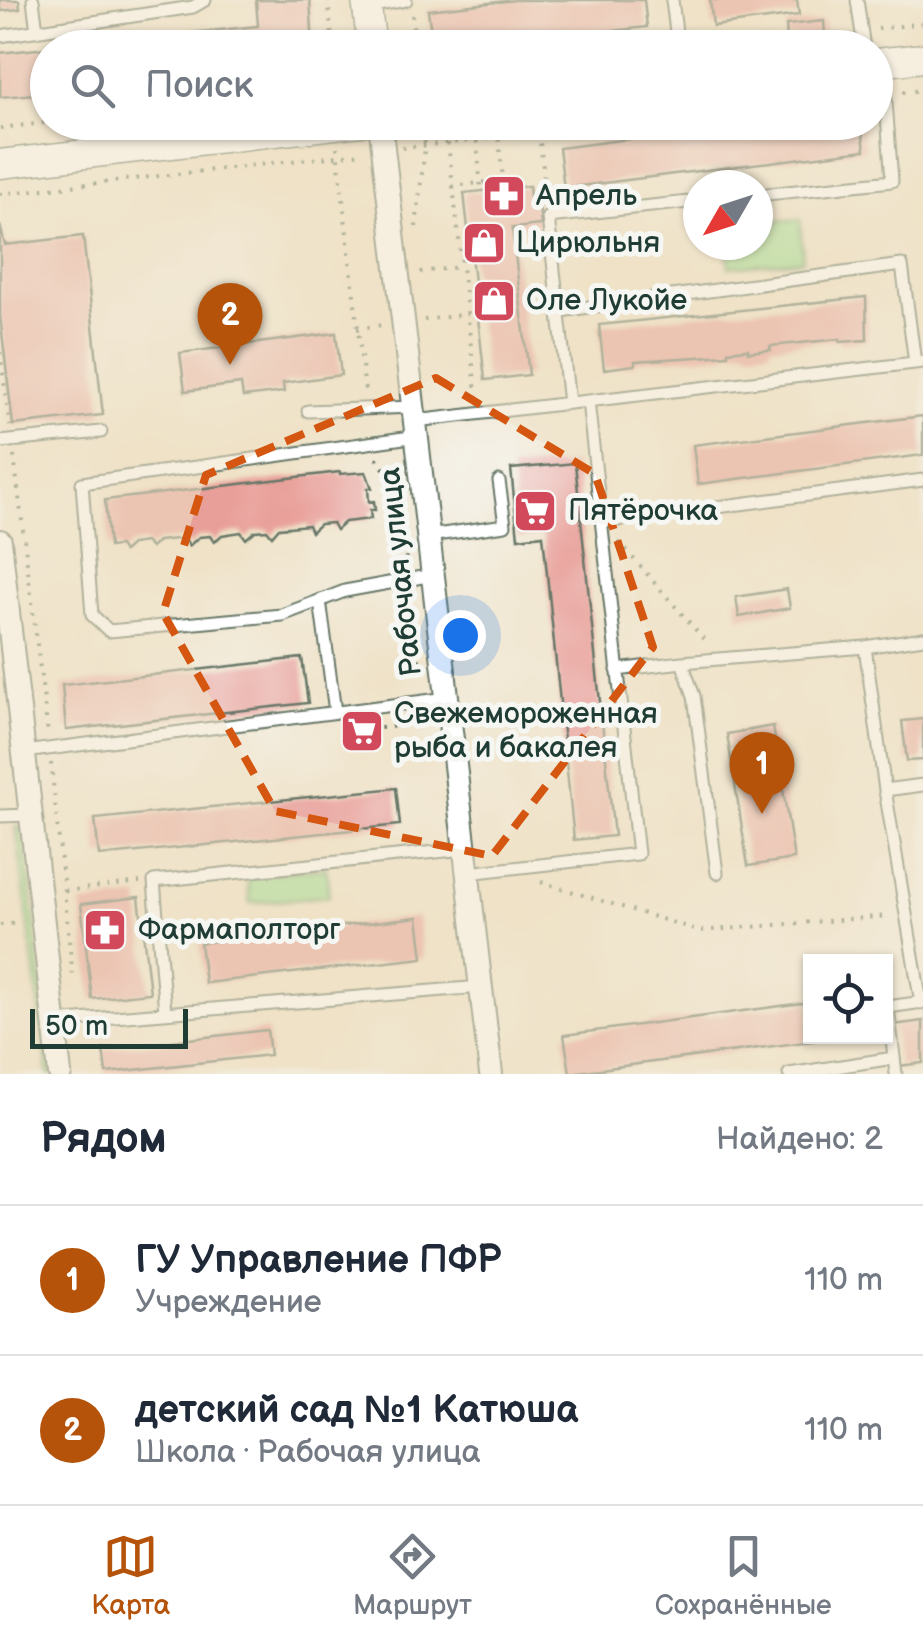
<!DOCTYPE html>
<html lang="ru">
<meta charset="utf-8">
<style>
:root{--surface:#fff;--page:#f6f6f7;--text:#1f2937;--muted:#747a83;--line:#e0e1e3;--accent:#b45309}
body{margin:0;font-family:"Balsamiq Sans",sans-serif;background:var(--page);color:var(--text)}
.controls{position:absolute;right:30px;bottom:30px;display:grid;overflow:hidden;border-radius:0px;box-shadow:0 2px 8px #0004}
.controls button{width:90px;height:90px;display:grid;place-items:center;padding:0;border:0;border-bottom:2px solid var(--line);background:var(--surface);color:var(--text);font:50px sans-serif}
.compass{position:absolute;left:683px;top:170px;width:90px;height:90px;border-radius:50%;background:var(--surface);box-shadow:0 2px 8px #0004;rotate:231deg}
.scale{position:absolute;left:30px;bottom:25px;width:158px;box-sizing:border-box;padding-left:10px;border:5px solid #1f3d34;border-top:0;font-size:28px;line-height:35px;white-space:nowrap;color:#1f3d34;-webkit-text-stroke:8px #f6f6f2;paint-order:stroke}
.you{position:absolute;left:460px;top:635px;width:35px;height:35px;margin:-25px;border:8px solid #fff;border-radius:50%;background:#1a73e8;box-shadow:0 0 0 15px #1a73e833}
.badge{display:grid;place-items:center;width:65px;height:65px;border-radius:50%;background:var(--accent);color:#fff;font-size:32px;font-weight:700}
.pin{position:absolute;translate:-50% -82px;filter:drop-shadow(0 2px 5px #0008)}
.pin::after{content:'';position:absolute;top:52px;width:35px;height:30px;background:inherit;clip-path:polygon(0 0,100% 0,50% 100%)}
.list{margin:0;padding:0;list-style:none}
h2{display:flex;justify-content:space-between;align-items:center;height:130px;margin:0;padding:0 40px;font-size:42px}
h2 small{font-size:32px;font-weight:400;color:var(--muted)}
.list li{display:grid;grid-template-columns:65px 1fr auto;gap:30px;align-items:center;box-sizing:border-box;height:150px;padding:0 40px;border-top:2px solid var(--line)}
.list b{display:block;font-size:38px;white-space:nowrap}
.list p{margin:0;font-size:32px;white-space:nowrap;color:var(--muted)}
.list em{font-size:32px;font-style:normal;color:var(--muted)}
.icon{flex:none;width:55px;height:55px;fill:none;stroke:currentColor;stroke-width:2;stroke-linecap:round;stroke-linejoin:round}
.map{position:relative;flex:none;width:923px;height:1074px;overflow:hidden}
.search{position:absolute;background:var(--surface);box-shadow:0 2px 8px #0004;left:30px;right:30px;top:30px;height:110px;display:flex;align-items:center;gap:25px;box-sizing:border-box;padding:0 35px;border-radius:55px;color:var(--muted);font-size:38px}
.sheet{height:430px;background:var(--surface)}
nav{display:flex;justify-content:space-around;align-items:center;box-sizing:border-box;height:140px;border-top:2px solid var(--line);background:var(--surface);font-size:28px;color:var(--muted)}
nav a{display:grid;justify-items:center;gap:5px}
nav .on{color:var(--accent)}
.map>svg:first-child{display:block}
.green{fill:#9fdd92;stroke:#5f8d63;stroke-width:2.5}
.building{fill:#e99f99}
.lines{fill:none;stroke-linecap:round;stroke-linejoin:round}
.service-casing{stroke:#687767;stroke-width:15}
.minor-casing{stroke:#687767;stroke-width:26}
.tertiary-casing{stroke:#687767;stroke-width:31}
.path{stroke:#687767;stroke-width:4;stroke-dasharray:2.5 8;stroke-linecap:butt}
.service{stroke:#fff;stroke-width:11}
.minor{stroke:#fff;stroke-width:22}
.tertiary{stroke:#fff;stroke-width:28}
.marked{fill:none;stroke:#d45610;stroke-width:8;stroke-dasharray:20 12;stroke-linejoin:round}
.labels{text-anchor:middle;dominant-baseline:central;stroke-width:10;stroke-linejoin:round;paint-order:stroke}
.poi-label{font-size:30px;fill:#1f3d34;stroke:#f6f6f2;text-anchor:start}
.street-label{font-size:30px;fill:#1f3d34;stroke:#f6f6f2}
</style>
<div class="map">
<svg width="923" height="1074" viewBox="0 0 923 1074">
<rect width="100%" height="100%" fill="#f6f6f2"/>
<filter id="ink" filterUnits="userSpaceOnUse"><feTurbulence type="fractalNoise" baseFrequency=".01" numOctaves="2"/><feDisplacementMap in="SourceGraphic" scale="20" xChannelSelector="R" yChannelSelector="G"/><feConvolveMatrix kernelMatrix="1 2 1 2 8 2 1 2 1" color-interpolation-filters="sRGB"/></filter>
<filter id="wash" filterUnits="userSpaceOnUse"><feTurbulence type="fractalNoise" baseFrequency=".0048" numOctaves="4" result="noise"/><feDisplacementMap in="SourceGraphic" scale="40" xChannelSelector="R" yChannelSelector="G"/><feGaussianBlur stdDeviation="2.25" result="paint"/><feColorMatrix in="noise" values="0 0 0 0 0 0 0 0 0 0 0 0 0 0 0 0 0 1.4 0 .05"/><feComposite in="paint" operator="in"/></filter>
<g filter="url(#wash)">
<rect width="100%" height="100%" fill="#efe2c7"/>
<path class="green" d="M800,219L803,260L729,267L727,245H758V222Z
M20,826L24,831L53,1074H48L16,827Z
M326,868L329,896L250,903L247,875Z"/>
<g id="blocks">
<path class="building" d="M0,0H19L20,9L0,11Z
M256,0H310L313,46L76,48V45L258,26Z
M515,0H644L647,27L464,48H433L428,10Z
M710,0H797L799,15L713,26Z
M824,21L825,35L787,38L786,25Z
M48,48V93L0,97V53Z
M762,122H861L865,150L564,188L559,148Z
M529,186L531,206L539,205L541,225L512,228L529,375L485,380L464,193Z
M0,225L5,245L83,236L103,415L13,425L0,316Z
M866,297L867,340L840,342V339L770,346L771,350L748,352V349L728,351V355L635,361V365L604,369L599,325Z
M336,333L341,375L283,383L284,392L243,397L241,384L185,391L180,353Z
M923,416V455L698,484L693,445Z
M575,463L614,836L574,840L543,535L518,538L511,469Z
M340,472V474L366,472L372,488H368L369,502L374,501L375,510H370L371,519L345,522L336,530L332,523L320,524L311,532L308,525L279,528L272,536L267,530L255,531L246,539L241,532L222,535L214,542L210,536L199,537L189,546L185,538L158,541L151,548L145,542L132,544L123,552L119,546L109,547L105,500Z
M787,589L790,608L739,617L736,597Z
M302,658L308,703L66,730L62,685Z
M370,719L372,739L352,741L350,721Z
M923,719V760L907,761L902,721Z
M773,726L794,859L748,866L727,734Z
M396,788L400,825L99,856L95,819Z
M139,897L150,993L92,999L81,904Z
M418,917L423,958L205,983L200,943Z
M810,1002V1036L827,1039L570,1073L564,1035Z
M923,1021V1063L898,1066L893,1025Z
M267,1030L270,1055L106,1073L103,1049Z"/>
</g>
</g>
<g filter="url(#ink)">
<use href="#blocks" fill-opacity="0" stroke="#687767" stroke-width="2.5"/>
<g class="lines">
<g class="service-casing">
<path id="service" d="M33,0L37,31
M672,0L678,48
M857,0L864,48
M367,7L406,0
M0,36L193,7L205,0
M758,195L892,181L883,62
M560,311L902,265L915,363
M569,403L548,217L698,201
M308,411L414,407
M415,421L923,362
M418,436L82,483L92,615L109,631L282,615L345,591L433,575
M0,442L101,432
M602,522L923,480
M429,536L505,525L499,481
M320,600L335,712
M865,647L885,790L923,785
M617,670L682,662
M24,752L448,698
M885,790L921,1003
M0,816L31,815
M468,873L638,854L588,401
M717,873L694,696L682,662L865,647L923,638
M165,1012L154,881L465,849
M54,1022L481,987
M789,1074L894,1058
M896,1074L888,1007L923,1002"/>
</g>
<g class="minor-casing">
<path id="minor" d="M380,122L491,1074
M0,541L60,1074"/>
</g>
<g class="tertiary-casing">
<path id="tertiary" d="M366,0L372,48
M876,63L923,58
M0,164L361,122"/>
</g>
<path class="path" d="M328,0L333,48
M412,15L415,48
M878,29L923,23
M720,48L844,33
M903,92L923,90
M0,128L53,122
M539,133L547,203
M499,139L504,189
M477,141L481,191
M448,143L453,186L504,180
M337,147L365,391
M402,148L634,122
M453,186L477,400
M0,194L363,153
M416,227L425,146L423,122
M420,272L460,267
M424,320L469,314
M357,329L382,325
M0,352L10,426
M14,456L48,734
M377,458L398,490L407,566
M619,542L708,644
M411,596L419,661
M370,729L427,723
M51,763L73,978
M541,882L700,931L889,916
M65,891L140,882
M0,925L21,923"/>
<use href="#service" class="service"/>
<use href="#minor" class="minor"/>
<use href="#tertiary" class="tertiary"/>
</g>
</g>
<path d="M0 0H923V1074H0ZM436,378L595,474L653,647L492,856L275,811L163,613L206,475Z" fill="#efe2c7" fill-opacity=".55" fill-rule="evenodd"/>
<path class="marked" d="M436,378L595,474L653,647L492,856L275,811L163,613L206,475Z"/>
<defs>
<g id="pharmacy-square" transform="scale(2.25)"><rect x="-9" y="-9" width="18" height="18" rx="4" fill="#d1495b" stroke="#f6f6f2"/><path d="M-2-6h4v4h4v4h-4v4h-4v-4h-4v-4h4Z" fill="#fff"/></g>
<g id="shop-square" transform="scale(2.25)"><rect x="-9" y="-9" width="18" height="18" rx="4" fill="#d1495b" stroke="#f6f6f2"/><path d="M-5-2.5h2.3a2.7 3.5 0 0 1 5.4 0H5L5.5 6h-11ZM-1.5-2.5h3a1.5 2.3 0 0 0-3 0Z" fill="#fff"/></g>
<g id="supermarket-square" transform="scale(2.25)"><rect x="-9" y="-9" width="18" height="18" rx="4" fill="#d1495b" stroke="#f6f6f2"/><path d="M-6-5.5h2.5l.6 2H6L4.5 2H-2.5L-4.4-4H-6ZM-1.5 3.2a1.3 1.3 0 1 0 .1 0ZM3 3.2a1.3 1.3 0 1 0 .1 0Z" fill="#fff"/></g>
</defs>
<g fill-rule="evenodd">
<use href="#pharmacy-square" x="504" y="196"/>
<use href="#shop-square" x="484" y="243"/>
<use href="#shop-square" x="494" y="301"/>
<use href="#supermarket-square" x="535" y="511"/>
<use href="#supermarket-square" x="362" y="731"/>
<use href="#pharmacy-square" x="105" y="930"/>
</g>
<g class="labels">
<g class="poi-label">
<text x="536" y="196">Апрель</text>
<text x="516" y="243">Цирюльня</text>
<text x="526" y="301">Оле Лукойе</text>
<text x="568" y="511">Пятёрочка</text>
<text x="394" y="714">Свежемороженная<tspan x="394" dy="34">рыба и бакалея</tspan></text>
<text x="138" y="930">Фармаполторг</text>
</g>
<g class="street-label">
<text transform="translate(401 572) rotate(-96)">Рабочая улица</text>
</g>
</g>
</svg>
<div class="controls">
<button><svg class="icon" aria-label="locate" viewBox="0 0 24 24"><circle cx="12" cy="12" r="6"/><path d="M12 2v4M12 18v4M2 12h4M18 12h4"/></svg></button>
</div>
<svg class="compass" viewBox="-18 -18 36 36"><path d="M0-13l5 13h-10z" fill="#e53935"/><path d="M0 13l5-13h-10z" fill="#747a83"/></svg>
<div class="scale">50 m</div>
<div class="you"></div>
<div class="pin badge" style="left:762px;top:814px">1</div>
<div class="pin badge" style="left:230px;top:365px">2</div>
<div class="search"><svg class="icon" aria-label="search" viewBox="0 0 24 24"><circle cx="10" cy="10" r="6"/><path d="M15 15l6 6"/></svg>Поиск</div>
</div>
<section class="sheet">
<h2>Рядом<small>Найдено: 2</small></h2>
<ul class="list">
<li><span class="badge">1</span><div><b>ГУ Управление ПФР</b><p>Учреждение</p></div><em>110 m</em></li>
<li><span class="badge">2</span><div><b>детский сад №1 Катюша</b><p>Школа · Рабочая улица</p></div><em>110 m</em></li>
</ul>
</section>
<nav>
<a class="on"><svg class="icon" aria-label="map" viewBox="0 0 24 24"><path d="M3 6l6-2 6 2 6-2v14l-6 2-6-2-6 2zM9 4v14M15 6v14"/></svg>Карта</a>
<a><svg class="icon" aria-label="directions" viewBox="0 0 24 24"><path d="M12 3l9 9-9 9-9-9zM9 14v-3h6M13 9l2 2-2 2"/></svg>Маршрут</a>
<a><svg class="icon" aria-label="saved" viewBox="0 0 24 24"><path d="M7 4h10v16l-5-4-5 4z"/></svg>Сохранённые</a>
</nav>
